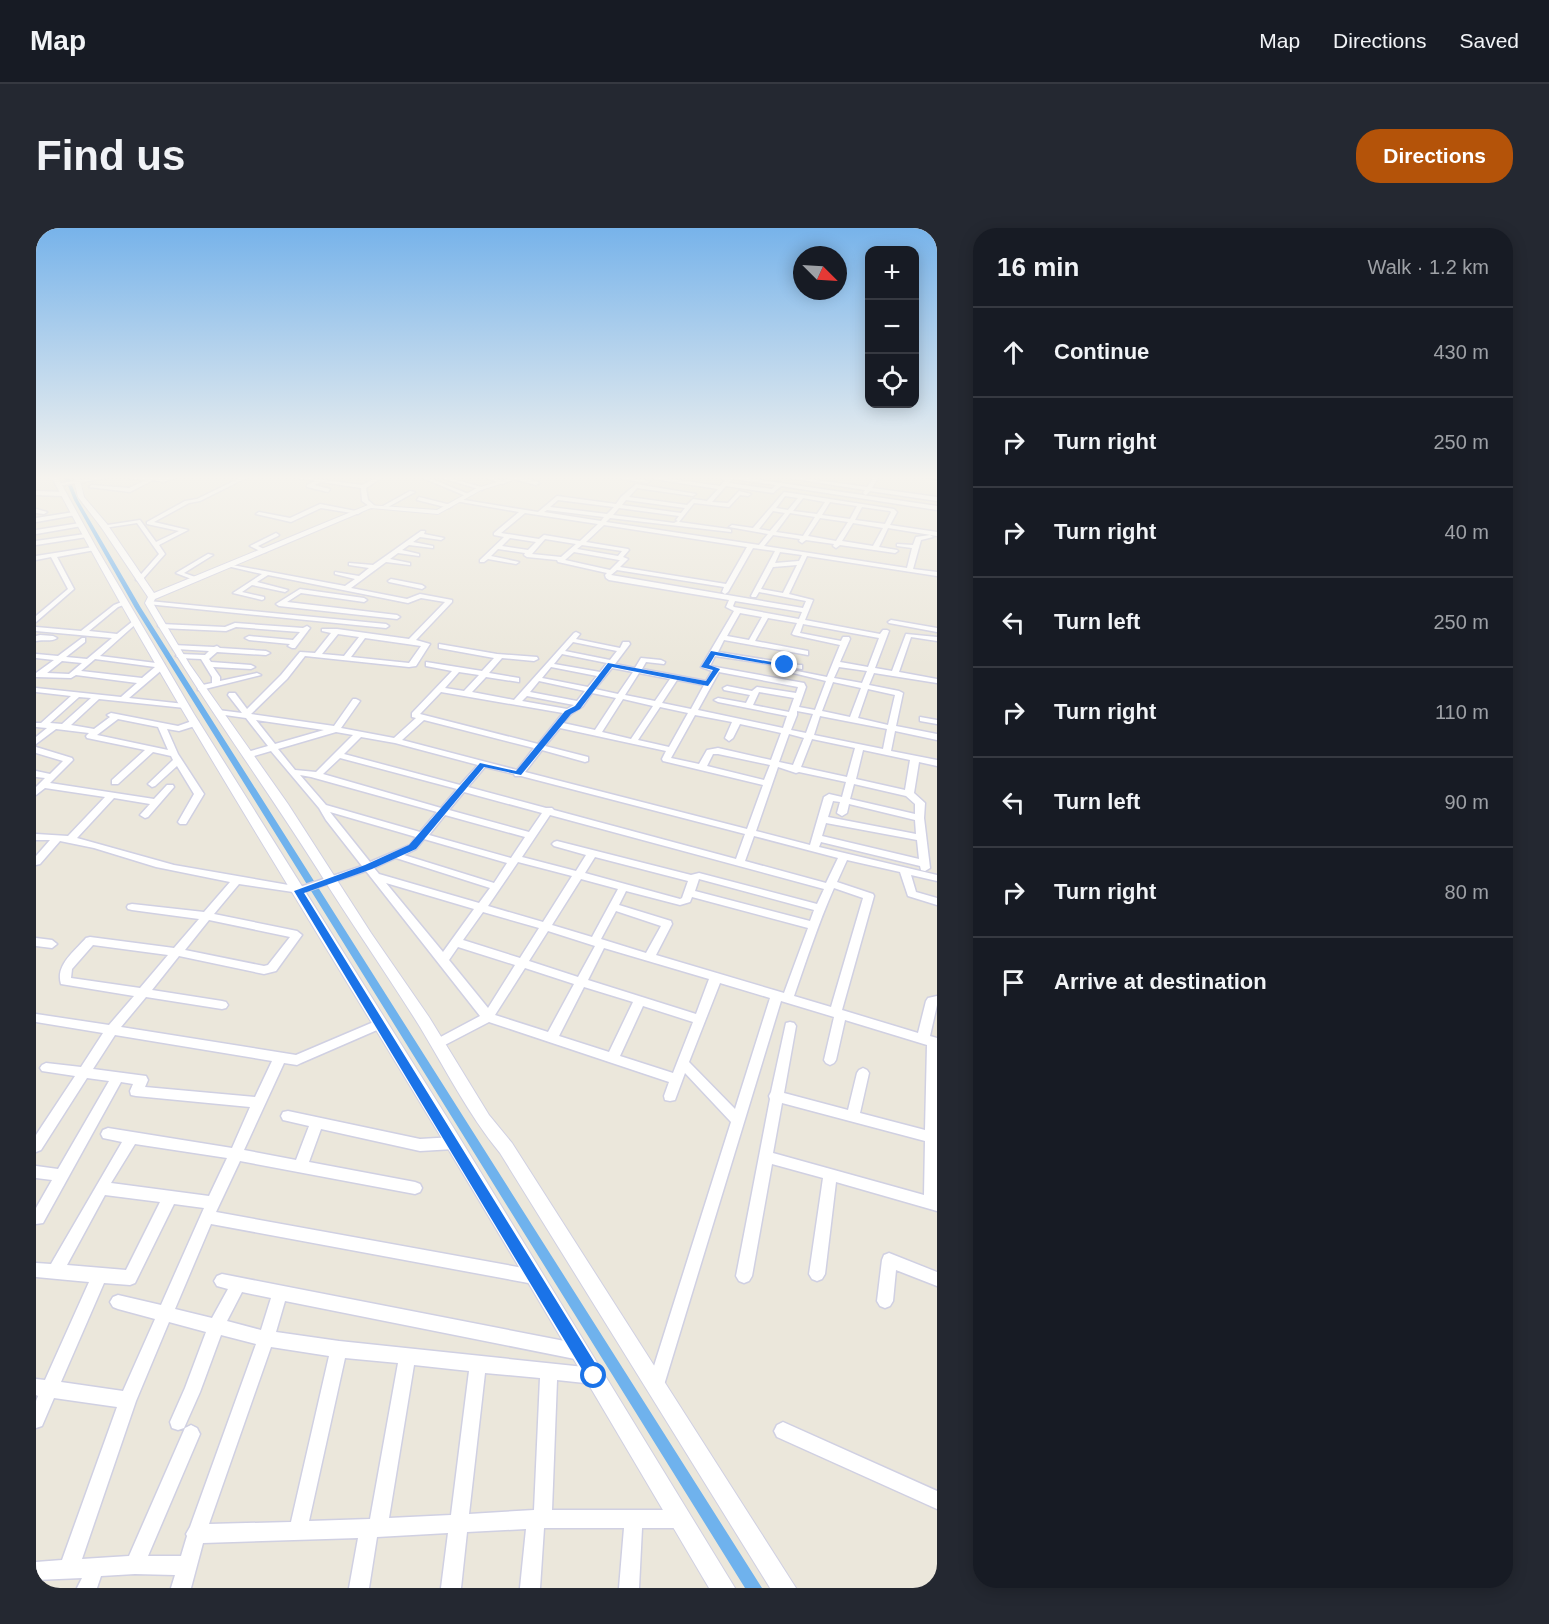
<!DOCTYPE html>
<meta charset="utf-8">
<style>
:root{--surface:#171b24;--page:#242831;--text:#f1f3f6;--muted:#9ea1a6;--line:#363941;--accent:#b45309}
body{margin:0;font-family:Helvetica,sans-serif;background:var(--page);color:var(--text)}
.controls{position:absolute;right:18px;top:18px;display:grid;overflow:hidden;border-radius:12px;box-shadow:0 3px 15px #0003}
.controls button{width:54px;height:54px;display:grid;place-items:center;padding:0;border:0;border-bottom:2px solid var(--line);background:var(--surface);color:var(--text);font:30px sans-serif}
.compass{position:absolute;left:757px;top:18px;width:54px;height:54px;border-radius:50%;background:var(--surface);box-shadow:0 3px 15px #0003;rotate:114deg}
.stop{position:absolute;width:18px;height:18px;margin:-14px;border:4px solid #1a73e8;border-radius:50%;background:#fff}
.stop.end{background:#1a73e8;border-color:#fff;box-shadow:0 2px 6px #0008}
.list{margin:0;padding:0;list-style:none}
h2{display:flex;justify-content:space-between;align-items:center;height:78px;margin:0;padding:0 24px;font-size:26px}
h2 small{font-size:20px;font-weight:400;color:var(--muted)}
.list li{display:grid;grid-template-columns:39px 1fr auto;gap:18px;align-items:center;box-sizing:border-box;height:90px;padding:0 24px;border-top:2px solid var(--line)}
.list b{display:block;font-size:22px;white-space:nowrap}
.list em{font-size:20px;font-style:normal;color:var(--muted)}
.icon{flex:none;width:33px;height:33px;fill:none;stroke:currentColor;stroke-width:2;stroke-linecap:round;stroke-linejoin:round}
.map{position:relative;flex:none;width:901px;height:1360px;overflow:hidden;border-radius:24px}
header{display:flex;align-items:center;gap:36px;box-sizing:border-box;height:84px;padding:0 30px;background:var(--surface);border-bottom:2px solid var(--line)}
header strong{font-size:28px}
nav{display:flex;gap:33px;margin-inline-start:auto;font-size:21px}
.intro{display:flex;align-items:center;justify-content:space-between;box-sizing:border-box;height:144px;padding:0 36px}
h1{margin:0;font-size:42px}
.button{padding:15px 27px;border-radius:24px;background:var(--accent);color:#fff;font-size:21px;font-weight:700}
main{display:flex;gap:36px;padding:0 36px}
aside{flex:1;background:var(--surface);border-radius:24px;box-shadow:0 3px 15px #0003}
.map>svg:first-child{display:block}
.lines{fill:none;stroke-linecap:round;stroke-linejoin:round}
.stream{stroke:#6fb2ed;stroke-width:1.5}
.canal{fill:#6fb2ed;fill-rule:evenodd}
.street-casing{stroke:#d0d0e2;stroke-width:3}
.secondary-casing{stroke:#d0d0e2;stroke-width:2}
.street{fill:#fff;fill-rule:evenodd}
.secondary{fill:#fff;fill-rule:evenodd}
.route{fill:#1a73e8}
</style>
<header>
<strong>Map</strong>
<nav><a>Map</a><a>Directions</a><a>Saved</a></nav>
</header>
<div class="intro"><h1>Find us</h1><a class="button">Directions</a></div>
<main>
<div class="map">
<svg width="901" height="1360" viewBox="0 0 901 1360">
<rect width="100%" height="100%" fill="#ebe7db"/>
<g class="lines">
<path class="stream" d="M884,248L901,252"/>
<path class="canal" d="M28,248H32L42,272L105,380L726,1360H709L99,380L38,272Z"/>
<g class="street-casing">
<path id="street" d="M8,248H21L18,250Z
M73,248H84L22,258L19,256Z
M87,248L127,250L137,248H144L127,254L117,252L94,264L53,259L56,257L93,260L110,252L89,250Z
M208,248H214L164,273L153,275L118,294L152,302L123,317L129,326L105,353L100,352L123,326L101,295L68,300L65,298L104,292L120,314L143,303L111,296V294L149,273L161,271Z
M258,248L326,257L343,248H349L330,260L332,272L339,278L336,280L326,273L325,260L285,254L278,257L294,261L292,264L271,259V257L279,253L260,250Z
M382,248H388L435,267L430,268Z
M399,248H406L449,260L446,262Z
M444,248H451L470,254L467,256Z
M479,248L502,254L503,255L500,257L477,251Z
M569,248H580L614,253L611,255Z
M615,248L684,258L690,251L667,248H698L901,278V282L745,258L737,265L690,258L676,274L692,275L703,263L715,266L712,268L704,267L693,279L658,275L643,294L693,301L695,302V304L574,290L570,294L723,317L732,306L693,299L696,297L717,300L748,264L858,281L861,284L854,297L901,304V308L852,300L843,319L861,322L862,323L859,325L804,317L800,320L797,318L798,316L770,312L766,315L763,313L764,311L737,307L728,318L871,340L876,320L861,318V316L877,317L880,309L894,307L897,309L885,312L877,341L901,344V348L771,328L753,366L777,372L769,392L844,406L847,402H851L853,403L839,440L856,443L870,406L901,409V413L875,409L863,444L901,451V455L838,445L833,457L863,463L867,465L860,498L901,506V512L859,503L855,523L901,532V538L883,534L878,565L889,575L888,590L894,640L889,643L885,642L884,638L785,614L783,619L901,647V653L875,647L880,664L901,670V677L872,668L864,644L811,632L801,654L837,666L838,668L806,782L882,805L890,773L892,770L901,768V777L894,808L901,810V983L800,954L789,1046L786,1051L781,1053L776,1051L773,1046L787,950L736,936L716,1048L713,1053L708,1055L703,1053L700,1048L734,871L733,868L735,864L750,795L754,794L758,795L760,798L748,865L812,882L821,845L823,842L827,840L831,842L833,845L824,885L889,902L891,817L809,792L800,832L798,835L794,837L790,835L788,832L798,789L745,773L628,1157L626,1163L620,1165L614,1163L612,1157L695,894L649,845L639,872L634,873L629,872L628,868L633,854L453,794L405,819L401,821L397,819L395,816L397,813L444,788L330,643L262,666L257,664L203,656L178,686L261,703L266,707L240,743L228,746L143,728L116,762L186,773L190,774L192,777L190,780L186,781L110,769L85,799L260,827L340,793H348L350,796L348,799L265,835L261,837L248,835L208,922L260,932L273,898L247,892L245,888L247,884L252,883L384,911L418,909L423,911L425,915L423,919L418,921L384,923L285,901L273,934L379,954L384,956L386,960L384,964L379,966L204,933L180,984L498,1042L503,1044L506,1049L503,1054L498,1056L175,996L139,1081L176,1090L192,1061L181,1058L178,1053L181,1048L186,1046L544,1116L550,1118L552,1124L550,1130L544,1132L249,1073L240,1104L303,1113L558,1140L564,1142L566,1148L564,1154L558,1156L521,1152L516,1282H644L650,1285L653,1291L650,1297L644,1300H606L603,1360H583L588,1300H508L504,1360H484L490,1301L431,1304L425,1360H405L412,1305L341,1309L333,1360H313L322,1310L167,1315L155,1360H135L139,1347L99,1346L65,1348L61,1360H41L46,1350L0,1352V1334L26,1332L81,1179L18,1170L6,1198L0,1200V1173L2,1168L0,1167V1151L9,1152L53,1054L0,1049V1035L15,1036L86,914L67,910L65,906L67,902L72,900L196,920L214,879L100,868L95,867L94,863L97,856L85,854L7,995L0,996V980L16,952L0,950V938L22,941L73,853L51,850L5,922L0,924V907L39,848L6,843L4,840L6,837L10,835L45,839L67,805L0,794V786L73,797L98,768L25,756C19,737 39,723 50,710L54,709L138,720L163,691L96,682L92,681L91,679L92,677L96,676L168,684L194,654L120,639L58,620L24,613L4,636L0,637V628L14,612H0V606L32,608L69,569L9,560L0,567V559L9,550L0,549V543L14,546L27,533L0,525V519L36,530L37,532L14,555L118,571L131,557H137L138,559L112,589L109,590L104,587L114,576L78,570L41,610L138,637L264,659L326,638L290,592L283,580L235,523L211,530L208,529V525L232,518L210,490L182,486L178,484L182,482L206,485L192,467L193,465H199L211,481L245,447L264,424L279,425L295,405L286,403V401H301L373,411L409,374L385,370L372,375L232,347L221,354L252,362L249,364L216,357L206,364L228,369V371L226,372L197,365L226,346L191,338V336L309,358L319,351L299,346V344L323,348L333,340L313,337V335L337,337L385,303H389L388,306L408,310L405,312L384,309L377,314L397,318V320L373,317L366,322L383,326V328L362,325L354,331L374,335V337L350,334L315,360L371,371L384,366L416,372V374L380,412L394,416L380,438L373,439L269,428L251,451L215,486L298,498L317,471H320L324,473L305,500L358,510L380,490L376,489V485L416,443L390,438V434L446,443L458,430L403,420V416L461,426L501,429L502,431L498,433L466,430L453,445L483,450V454L450,449L436,464L478,472L538,405L540,404L544,406L540,411L584,420L587,414H593L594,416L579,436L599,440L605,430L625,432L629,434L628,436L610,434L606,441L670,453L676,443L665,439L698,383L690,379L693,372L573,352L570,350L569,347L571,345L522,334L521,332L491,329L488,327L489,325L462,321L455,328L483,334L480,336L452,331L448,334H444V332L468,309L458,307V305L483,284L419,273L422,271L502,284L521,268L580,276L585,269L600,256L660,266L657,268L601,260L593,269L651,277L657,271L671,273L682,261L617,251ZM696,251L740,257L736,261L693,255ZM749,268L762,270L752,282L740,280ZM767,270L789,274L781,286L757,283ZM522,272L578,279L571,286L514,279ZM590,272L649,280L645,285L586,277ZM794,274L821,278L814,291L786,287ZM826,279L854,283L855,284L849,296L819,292ZM583,280L643,288L640,292L642,293L638,295L577,287ZM511,282L568,289L565,293L508,284ZM737,283L749,285L734,303L723,301ZM489,285L562,296L544,313L508,307L503,311L465,305ZM754,285L779,289L767,308L740,304ZM784,290L812,294L800,313L772,308ZM817,295L847,300L837,318L806,313ZM568,297L711,319L690,356L584,339L592,331L587,329L593,322L592,321L550,314ZM474,310L500,314L492,322L466,318ZM509,311L540,316L525,329L496,326ZM546,317L586,323L582,328L541,321ZM717,320L739,323L715,368L716,369H720L723,364L770,373L767,380L575,347L581,342L688,359L686,364L689,366L692,364ZM538,324L583,332H584L574,342L529,332ZM744,324L766,327L763,333L739,335ZM761,337L747,365L725,361L737,339ZM699,373L766,384L763,391L698,379L697,378ZM704,385L726,389L713,412L691,408ZM732,390L761,395L756,406L758,407L804,417L791,449L761,443L757,445L790,453L779,482L763,479L770,459L768,455L674,438L679,428L766,441V437H763L682,424L688,412L772,427V423L719,413ZM767,396L843,410L832,439L804,434L814,411L813,409H807L805,413L764,405ZM302,406L323,409L308,428L286,426ZM329,410L385,418L373,435L315,429ZM537,414L581,423L574,432L529,423ZM526,426L571,435L564,444L518,436ZM515,439L561,448L552,459L506,450ZM803,439L831,443L826,455L798,450ZM576,440L597,444L582,466L559,461ZM423,444L443,447L428,463L409,460ZM683,444L762,459L760,465L721,459L716,463L691,458L687,460L688,462L714,467L710,475L682,470L678,472L682,474L751,488L747,500L662,482ZM603,445L634,451L619,473L589,467ZM641,452L668,457L655,481L626,475ZM503,453L549,463L541,473L494,464ZM797,454L825,460L814,489L786,483ZM832,461L859,467L852,497L822,490ZM405,464L527,485L502,516L384,486ZM723,464L758,470L753,484L717,477ZM556,465L580,470L559,502L527,495L535,486L547,478ZM491,468L538,477L531,481L486,473ZM587,471L617,478L595,511L566,504ZM624,479L652,485L633,519L602,512ZM761,483L777,486L770,505L755,502L761,487ZM659,487L696,494L689,510L693,513L697,510L704,496L745,505L735,532L682,520L671,522L663,536L635,530ZM784,488L851,501L847,521L778,507ZM220,492L288,502L239,516ZM388,492L498,520L481,542L366,512ZM524,500L630,523L626,531L627,533L727,557L711,601L489,544L506,522L549,534L552,533V529L509,518ZM300,504L317,507L280,544L259,542L242,521ZM753,506L768,510L757,537L743,534ZM325,509L359,515L442,537L424,557L308,526ZM776,511L819,520L811,549L765,539ZM827,522L874,532L869,562L820,551ZM677,526H682L734,537L728,552L671,538ZM304,530L421,561L405,580L287,546ZM449,539L478,546L479,548H485L709,606L700,631L518,582L516,580H510L432,559ZM742,539L760,545L763,544L810,554L806,569L793,566L788,569L774,617L720,603ZM264,547L275,549L401,584L384,604L290,577ZM818,556L870,568L879,576V586L814,571ZM428,564L506,585L493,604L413,582ZM797,573L804,574L801,585L806,588L811,585L813,576L879,592L880,606L792,589ZM294,584L380,609L374,617L334,634ZM409,587L489,609L475,630L393,607ZM514,587L788,661L781,676L663,645L655,647L521,613L518,614L516,616L518,618L550,627L540,643L486,629ZM790,595L881,612L883,631L786,608ZM718,608L802,630L790,655L709,633ZM388,611L471,635L458,655L368,627L380,621ZM559,629L652,653L646,670L644,671L549,645ZM360,630L454,660L443,675L343,646L338,640ZM482,634L536,648L507,694L452,678ZM545,651L582,661L556,709L516,697ZM663,651L778,682L774,693L659,663ZM350,655L438,681L407,724ZM798,660L827,670L795,779L758,768C771,731 782,696 798,660ZM590,663L644,677L654,674L656,669L772,700L748,765L620,727L636,696L635,693L583,677ZM580,683L625,698L610,725L565,711ZM447,684L503,700L484,730L427,712ZM173,692L254,709L232,737L228,738L149,722ZM512,703L559,718L542,749L493,733ZM57,717L132,727L104,760L35,750L36,741ZM422,719L479,737L452,780L413,732ZM568,720L673,751L660,786L552,752ZM489,740L538,756L512,804L459,787ZM684,755L734,770L699,881L653,834ZM548,759L597,774L573,824L523,808ZM607,778L657,794L637,845L584,828ZM79,807L236,833L219,869L109,859L112,852L110,848L57,841ZM746,875L889,913L888,967L737,925ZM99,916L191,930L173,968L75,955ZM69,967L124,974L90,1042L31,1037ZM138,976L168,980L125,1077L82,1067L77,1069L74,1074L77,1079L82,1081L119,1091L87,1163L25,1154L68,1055L94,1057L99,1055ZM206,1064L235,1070L225,1102L191,1093ZM133,1094L170,1104L149,1160L134,1194L136,1200L142,1202L148,1200L164,1164L185,1107L220,1116L154,1299L150,1306L151,1308L145,1328H112L164,1206L161,1200L155,1197L149,1200L93,1328L46,1331L100,1173ZM235,1119L293,1128L255,1294L173,1296ZM309,1130L362,1135L334,1291L273,1293ZM378,1137L433,1143L415,1287L353,1290ZM449,1145L504,1150L498,1282L433,1286Z
M740,248H750L831,259L839,248H843L836,260L901,269V273L834,263L830,267L827,265L829,262Z
M0,263L27,264L30,266L27,268L0,267Z
M374,263L379,264L352,279L347,278Z
M383,269L415,277L416,278L413,280L381,272Z
M284,276L325,284L322,286L285,280L255,294L220,286L223,284L254,290Z
M0,281L11,284L8,286L0,285Z
M38,284L40,285V287L0,294V290Z
M44,295L46,296V298L0,306V302Z
M240,305L243,307L242,308L222,318L230,322V324H226L214,318Z
M49,306L52,308L51,309L0,317V313Z
M57,319L60,321L59,322L21,329L38,361L0,394V388L32,361L15,329L0,332V328Z
M172,326L177,327L148,345L162,350V352H158L140,345Z
M355,351L386,357L389,359L386,361L353,354L352,353Z
M264,361L328,370L331,372L328,374L265,365L251,374L361,387L364,389L361,391L243,378L240,376Z
M88,373L90,374V376L82,379L53,403L81,406L97,393L102,394L64,428L128,436V440L93,470L149,476L153,478L149,480L63,471L35,497L58,501L74,489L71,487L75,485L142,498L156,493H162V497L143,503L131,501L142,526L168,566L150,596H144L142,594L158,566L141,538L119,558L116,559L112,556L137,532L135,528L117,524L82,556H76V552L109,522L51,510L50,508L53,505L20,501L0,516V509L11,500L0,499V495H5L35,468L0,464V460L85,469L101,455L40,447L35,450L0,449V445L18,432L0,430V426L22,428L46,410H49V414L30,429L51,431L76,410L0,403V399L45,403L78,377ZM59,431L119,439L106,450L45,443ZM26,433L46,435L33,446L11,445ZM43,469L55,470L26,496L14,495ZM82,491L122,499L132,522L61,507Z
M113,373L350,396L353,398L350,400L111,376V374Z
M855,392L901,400V404L853,395L852,394Z
M199,395L267,400L271,398L274,400L259,420H256L252,418L254,416L213,412L209,410L213,408L257,412L264,404L200,399L190,403L125,400L122,398L125,396L189,399Z
M4,407L17,408L21,410C16,414 6,411 0,413V408Z
M137,417L178,419L181,418L184,420L230,423L234,425L230,427L181,424L173,431L175,434L215,437L219,439L215,441L177,439L184,449V453L221,445L225,447L165,462H162V458L176,455V449L165,431L144,430L140,428L144,426L169,427L173,423L140,421H137Z
M884,489L901,492V496L884,493Z
M0,710L16,712L21,716L16,720L0,718Z
M853,1025L901,1044V1058L860,1042L857,1073L854,1078L849,1080L844,1078L841,1073L846,1032L848,1027Z
M747,1194L901,1263V1281L741,1209L738,1203L741,1197Z"/>
</g>
<g class="secondary-casing">
<path id="secondary" d="M15,248H21L60,319L158,486L417,899L699,1360H673C563,1174 453,987 340,802C229,619 115,438 15,248Z
M37,248H43L48,269L71,296L118,365L332,277L401,282L441,260L482,248H490L445,262L402,286L335,280L119,371L117,375L154,437L252,576L335,705L393,789L453,887L476,915L760,1360H734L464,925C432,886 410,842 384,799C351,746 315,695 282,642C225,552 162,467 109,375L112,369L65,299L42,269Z"/>
</g>
<use href="#street" class="street"/>
<use href="#secondary" class="secondary"/>
</g>
<linearGradient id="sky" x2="0" y2="1"><stop stop-color="#77b3ea"/><stop offset="0.57" stop-color="#f6f4ef"/><stop offset="1" stop-color="#f6f4ef" stop-opacity="0"/></linearGradient>
<rect width="901" height="438" fill="url(#sky)"/>
<path class="route" d="M675,423L752,437L749,439L679,427L673,437L684,441L672,458L576,439L544,481L535,486L485,547L448,539L380,621L336,641L268,665L564,1143L566,1148L564,1153L558,1156L553,1153L258,663L329,637L373,617L444,535L480,543L529,483L539,478L572,435L670,453L677,442L665,439Z"/>
</svg>
<div class="controls">
<button>+</button>
<button>−</button>
<button><svg class="icon" aria-label="locate" viewBox="0 0 24 24"><circle cx="12" cy="12" r="6"/><path d="M12 2v4M12 18v4M2 12h4M18 12h4"/></svg></button>
</div>
<svg class="compass" viewBox="-18 -18 36 36"><path d="M0-13l5 13h-10z" fill="#e53935"/><path d="M0 13l5-13h-10z" fill="#9ea1a6"/></svg>
<div class="stop" style="left:558px;top:1148px"></div>
<div class="stop end" style="left:749px;top:437px"></div>
</div>
<aside>
<h2>16 min<small>Walk · 1.2 km</small></h2>
<ul class="list">
<li><svg class="icon" aria-label="ahead" viewBox="0 0 24 24"><path d="M12 20V5M6 11l6-6 6 6"/></svg><div><b>Continue</b></div><em>430 m</em></li>
<li><svg class="icon" aria-label="right" viewBox="0 0 24 24"><path d="M7 20v-9h11M14 6l5 5-5 5"/></svg><div><b>Turn right</b></div><em>250 m</em></li>
<li><svg class="icon" aria-label="right" viewBox="0 0 24 24"><path d="M7 20v-9h11M14 6l5 5-5 5"/></svg><div><b>Turn right</b></div><em>40 m</em></li>
<li><svg class="icon" aria-label="left" viewBox="0 0 24 24"><path d="M17 20v-9H6M10 6l-5 5 5 5"/></svg><div><b>Turn left</b></div><em>250 m</em></li>
<li><svg class="icon" aria-label="right" viewBox="0 0 24 24"><path d="M7 20v-9h11M14 6l5 5-5 5"/></svg><div><b>Turn right</b></div><em>110 m</em></li>
<li><svg class="icon" aria-label="left" viewBox="0 0 24 24"><path d="M17 20v-9H6M10 6l-5 5 5 5"/></svg><div><b>Turn left</b></div><em>90 m</em></li>
<li><svg class="icon" aria-label="right" viewBox="0 0 24 24"><path d="M7 20v-9h11M14 6l5 5-5 5"/></svg><div><b>Turn right</b></div><em>80 m</em></li>
<li><svg class="icon" aria-label="arrive" viewBox="0 0 24 24"><path d="M6 21V4h12l-3 4 3 4H6"/></svg><div><b>Arrive at destination</b></div></li>
</ul>
</aside>
</main>
